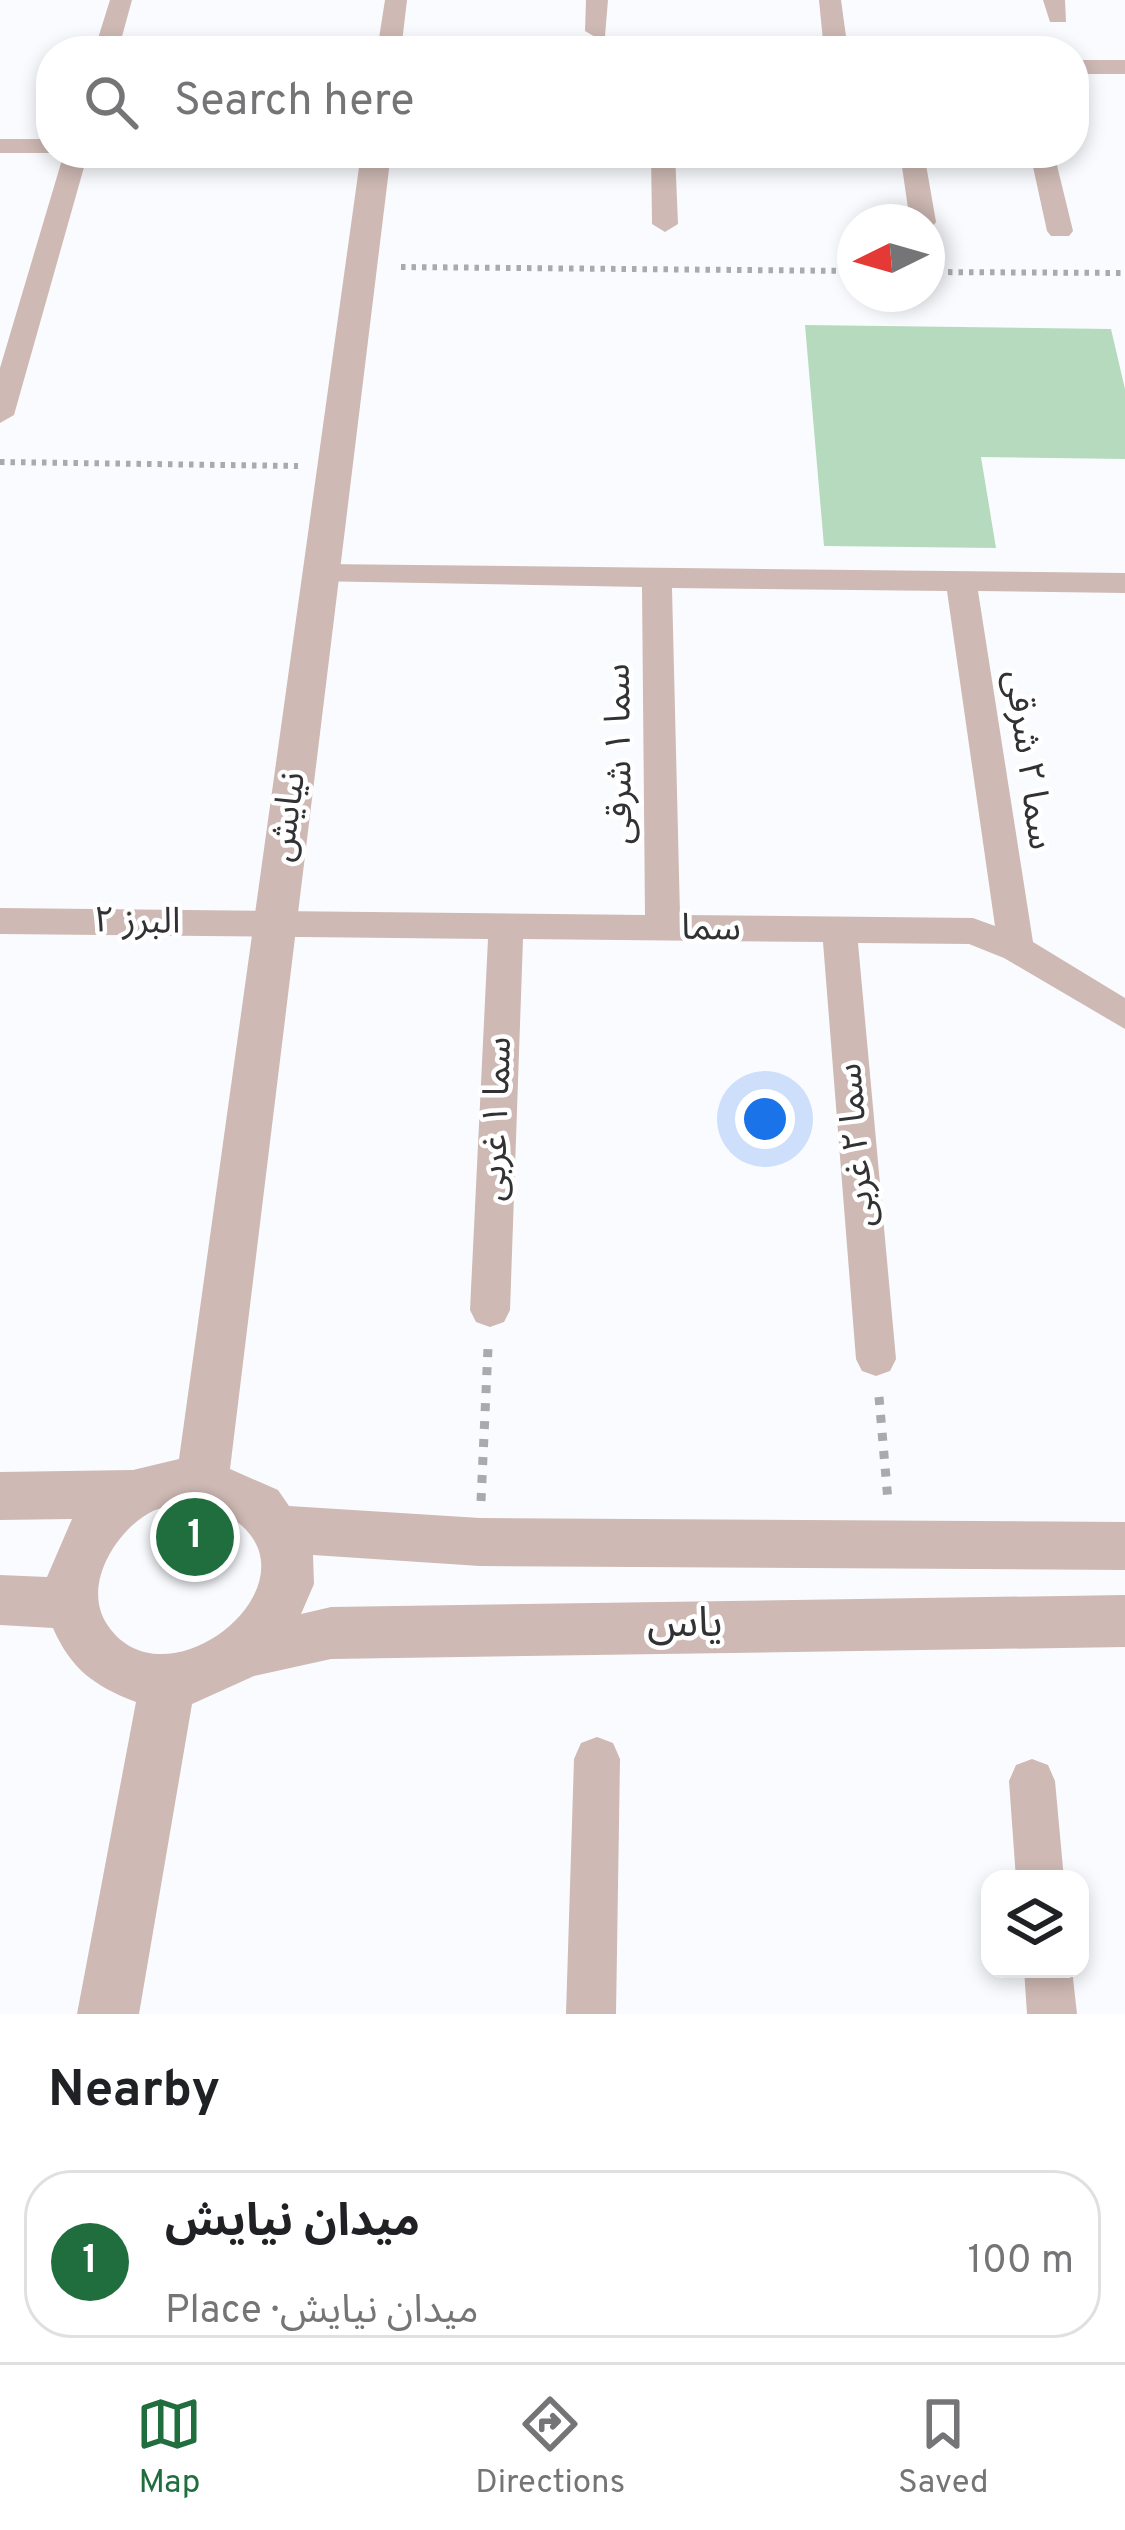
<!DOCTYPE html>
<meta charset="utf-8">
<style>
:root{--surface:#fff;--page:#f2f2f2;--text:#202124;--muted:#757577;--line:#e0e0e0;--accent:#206e3e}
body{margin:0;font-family:Overpass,"Noto Sans Arabic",sans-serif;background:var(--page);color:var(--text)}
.controls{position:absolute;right:36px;bottom:36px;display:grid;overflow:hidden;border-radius:24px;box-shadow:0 6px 18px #0003}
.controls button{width:108px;height:108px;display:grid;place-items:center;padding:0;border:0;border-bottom:3px solid var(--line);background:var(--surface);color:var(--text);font:60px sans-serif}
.compass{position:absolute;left:837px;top:204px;width:108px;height:108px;border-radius:50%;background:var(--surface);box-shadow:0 6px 18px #0003;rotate:265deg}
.you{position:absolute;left:765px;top:1119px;width:42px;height:42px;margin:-30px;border:9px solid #fff;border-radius:50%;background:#1a73e8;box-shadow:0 0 0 18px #1a73e833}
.badge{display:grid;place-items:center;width:78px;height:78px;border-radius:50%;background:var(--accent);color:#fff;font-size:39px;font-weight:700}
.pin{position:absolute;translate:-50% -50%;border:6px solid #fff;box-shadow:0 3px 12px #0006}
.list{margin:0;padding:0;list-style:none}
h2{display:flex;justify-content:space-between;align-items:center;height:156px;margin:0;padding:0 48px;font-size:51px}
h2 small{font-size:39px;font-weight:400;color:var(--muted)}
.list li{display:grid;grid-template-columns:78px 1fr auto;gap:36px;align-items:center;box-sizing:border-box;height:168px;margin:0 24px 24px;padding:0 24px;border:3px solid var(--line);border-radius:48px}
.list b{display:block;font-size:45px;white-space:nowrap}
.list p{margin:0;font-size:39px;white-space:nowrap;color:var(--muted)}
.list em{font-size:39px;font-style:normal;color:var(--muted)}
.icon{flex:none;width:66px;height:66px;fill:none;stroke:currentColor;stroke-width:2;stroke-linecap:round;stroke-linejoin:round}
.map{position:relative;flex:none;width:1125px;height:2014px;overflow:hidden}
.search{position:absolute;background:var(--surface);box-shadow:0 6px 18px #0003;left:36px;right:36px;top:36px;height:132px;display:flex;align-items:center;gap:30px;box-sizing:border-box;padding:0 42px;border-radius:48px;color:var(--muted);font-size:45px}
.sheet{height:348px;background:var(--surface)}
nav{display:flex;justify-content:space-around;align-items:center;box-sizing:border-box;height:168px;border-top:3px solid var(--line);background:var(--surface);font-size:33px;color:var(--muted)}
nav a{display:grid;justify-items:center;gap:6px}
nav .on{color:var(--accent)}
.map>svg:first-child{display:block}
.green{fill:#b6dabd}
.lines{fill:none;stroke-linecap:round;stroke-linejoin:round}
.path-far1{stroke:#a9aaad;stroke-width:6;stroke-dasharray:4.5 6;stroke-linecap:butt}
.path{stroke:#a9aaad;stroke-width:9;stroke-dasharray:8 10;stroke-linecap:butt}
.minor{fill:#ceb9b4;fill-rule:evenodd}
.tertiary{fill:#ceb9b4;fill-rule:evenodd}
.labels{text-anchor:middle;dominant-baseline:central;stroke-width:9;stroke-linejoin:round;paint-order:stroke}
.street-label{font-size:36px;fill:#323234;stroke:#fff}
.near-street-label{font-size:42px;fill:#323234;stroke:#fff}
</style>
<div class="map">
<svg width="1125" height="2014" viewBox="0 0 1125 2014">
<rect width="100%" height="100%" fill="#fafbff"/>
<path class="green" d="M805,325L1111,329L1125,389V459L981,457L996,548L824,546Z"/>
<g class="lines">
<path class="path-far1" d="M401,267L855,271
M927,272L1125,273
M0,462L298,466"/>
<path class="path" d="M879,1397L888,1501
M481,1501L488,1348"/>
<path class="minor" d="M110,0H132L118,51H94Z
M385,0H407L401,51H377Z
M586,0H608L605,36L597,38L585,31Z
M819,0H841L848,51H824Z
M1043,0H1065L1066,22H1050Z
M1074,60H1125V74H1074Z
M0,139H51L53,153H0Z
M64,153H88L14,415L0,423V368Z
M651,153H675L678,224L665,232L652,224Z
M900,153H924L936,222L932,227L927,229V222H910Z
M1030,153H1054L1073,231L1069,236H1051L1047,231Z
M321,564L1125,573V593L978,591L1033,942L1125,998V1029L1004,958L969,944L858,943L896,1359L890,1371L876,1376L862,1371L856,1359L823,942L523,939L510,1310L504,1322L490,1327L476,1322L470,1310L488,939L0,934V908L645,915L642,587L310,581L306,574L310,567ZM672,588L947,591L995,926L973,918L680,915Z
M597,1737L613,1743L620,1759L616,2014H566L574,1759L581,1743Z
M1032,1759L1048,1765L1055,1781L1064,1879H1016L1009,1781L1016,1765Z
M1024,1969H1072L1077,2014H1027Z"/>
<path class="tertiary" d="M361,153H391L230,1469L278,1490L289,1506L480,1518L1125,1522V1570L480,1566L313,1555L314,1584L301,1614L331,1607L1125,1595V1647L331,1659L254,1676L192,1704L139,2014H77L136,1702C94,1686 71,1669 53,1628L0,1625V1575L47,1577L72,1519L0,1520V1472L133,1470L179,1459ZM199,1505C211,1510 230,1515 241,1525C317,1591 159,1713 105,1621C83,1582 118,1528 153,1511C166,1505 184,1505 199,1505Z"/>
</g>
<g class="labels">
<g class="street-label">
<text transform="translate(621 754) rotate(-91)">سما ۱ شرقی</text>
<text transform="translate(1027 760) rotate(82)">سما ۲ شرقی</text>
<text transform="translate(289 817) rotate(-82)">نیایش</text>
<text transform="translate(137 923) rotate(1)">البرز ۲</text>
<text transform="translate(711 930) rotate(1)">سما</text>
<text transform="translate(498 1119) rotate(-88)">سما ۱ غربی</text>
<text transform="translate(858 1145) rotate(-95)">سما ۲ غربی</text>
</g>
<g class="near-street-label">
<text x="685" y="1625">یاس</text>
</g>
</g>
</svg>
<div class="controls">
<button><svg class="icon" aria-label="layers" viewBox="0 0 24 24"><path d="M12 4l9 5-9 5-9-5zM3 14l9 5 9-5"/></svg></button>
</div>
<svg class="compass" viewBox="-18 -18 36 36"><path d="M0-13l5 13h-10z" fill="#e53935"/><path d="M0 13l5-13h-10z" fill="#757577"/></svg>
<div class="you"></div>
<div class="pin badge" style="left:195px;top:1537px">1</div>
<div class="search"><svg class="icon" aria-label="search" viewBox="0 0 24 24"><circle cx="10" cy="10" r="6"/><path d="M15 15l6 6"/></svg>Search here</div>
</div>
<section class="sheet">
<h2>Nearby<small></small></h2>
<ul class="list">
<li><span class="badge">1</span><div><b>میدان نیایش</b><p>Place · میدان نیایش</p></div><em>100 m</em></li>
</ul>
</section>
<nav>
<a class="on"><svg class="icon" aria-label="map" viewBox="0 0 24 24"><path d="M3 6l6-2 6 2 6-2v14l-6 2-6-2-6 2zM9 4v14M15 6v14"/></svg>Map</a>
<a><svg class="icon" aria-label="directions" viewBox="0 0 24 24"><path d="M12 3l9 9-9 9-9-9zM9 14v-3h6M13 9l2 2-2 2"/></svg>Directions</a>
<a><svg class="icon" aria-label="saved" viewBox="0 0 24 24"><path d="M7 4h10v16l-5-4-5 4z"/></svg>Saved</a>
</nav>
